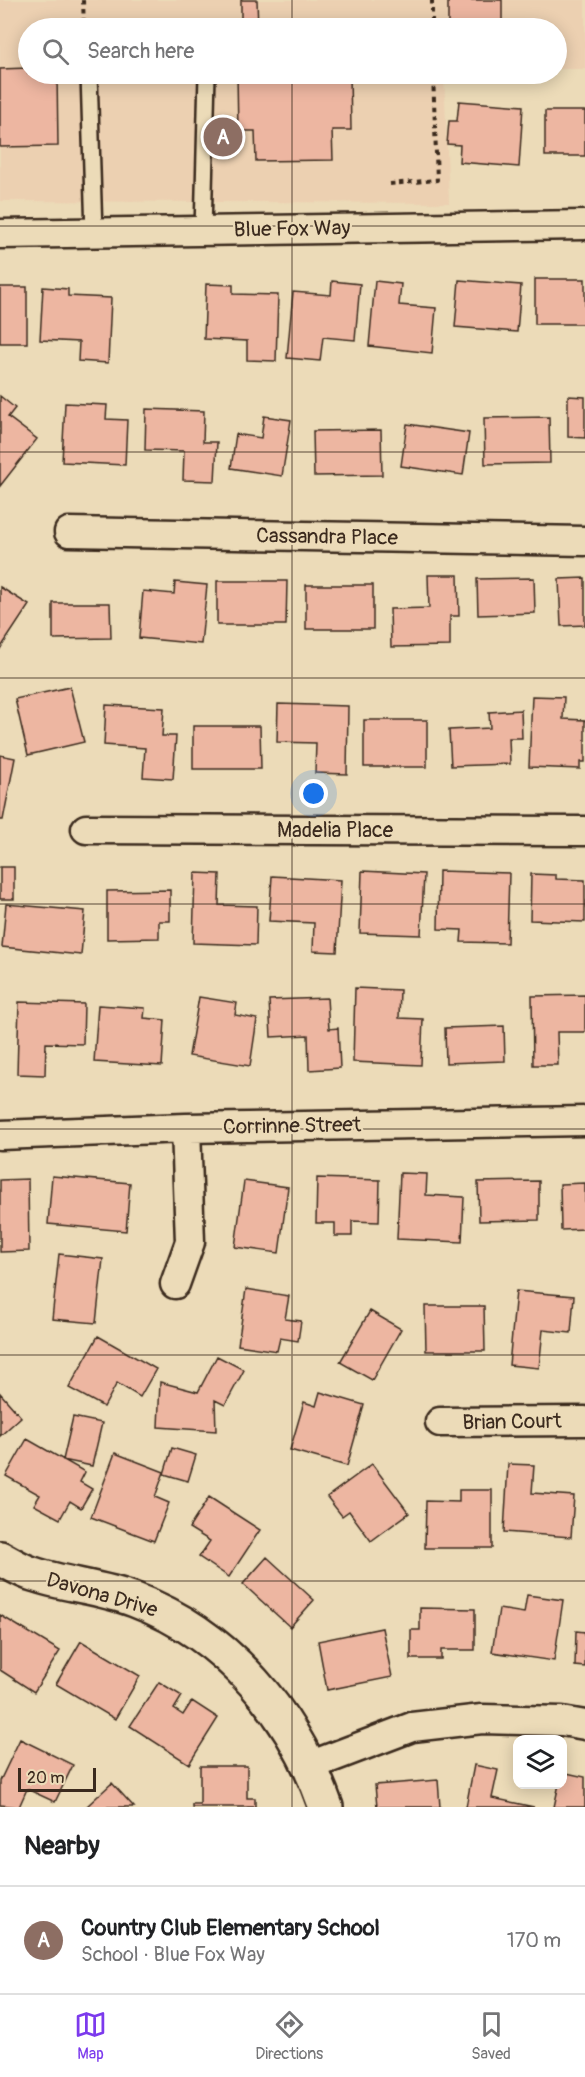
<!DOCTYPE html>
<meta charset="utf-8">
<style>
:root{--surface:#fff;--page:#f6f6f6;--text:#202124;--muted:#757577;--line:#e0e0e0;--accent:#7c3aed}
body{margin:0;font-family:Pangolin,sans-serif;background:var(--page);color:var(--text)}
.controls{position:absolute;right:18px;bottom:18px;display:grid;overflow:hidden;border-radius:12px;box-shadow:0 3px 15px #0003}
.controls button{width:54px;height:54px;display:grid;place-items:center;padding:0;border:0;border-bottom:2px solid var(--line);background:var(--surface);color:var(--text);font:30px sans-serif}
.scale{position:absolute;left:18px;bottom:15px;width:78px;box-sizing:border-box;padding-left:6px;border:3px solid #3b2a1e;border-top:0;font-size:16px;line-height:21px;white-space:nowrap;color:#3b2a1e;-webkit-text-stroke:4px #ecdbb8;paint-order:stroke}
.you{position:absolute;left:314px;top:794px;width:21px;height:21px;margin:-15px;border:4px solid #fff;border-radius:50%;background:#1a73e8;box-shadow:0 0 0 9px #1a73e833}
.badge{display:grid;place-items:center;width:39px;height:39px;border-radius:50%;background:var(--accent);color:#fff;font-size:20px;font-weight:700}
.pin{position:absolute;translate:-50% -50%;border:3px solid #fff;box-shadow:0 2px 6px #0006}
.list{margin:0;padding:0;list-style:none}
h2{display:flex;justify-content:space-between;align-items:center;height:78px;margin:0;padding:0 24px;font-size:26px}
h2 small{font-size:20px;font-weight:400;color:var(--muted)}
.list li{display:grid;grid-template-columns:39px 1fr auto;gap:18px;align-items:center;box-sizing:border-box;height:108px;padding:0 24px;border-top:2px solid var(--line)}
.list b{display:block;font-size:22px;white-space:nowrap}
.list p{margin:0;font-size:20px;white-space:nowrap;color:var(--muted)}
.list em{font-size:20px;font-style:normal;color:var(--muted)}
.icon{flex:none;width:33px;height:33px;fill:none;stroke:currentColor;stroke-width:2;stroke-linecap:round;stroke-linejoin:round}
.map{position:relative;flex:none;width:585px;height:1807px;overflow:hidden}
.search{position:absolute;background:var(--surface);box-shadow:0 3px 15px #0003;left:18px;right:18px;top:18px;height:66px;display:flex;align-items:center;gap:15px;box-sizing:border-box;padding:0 21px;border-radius:33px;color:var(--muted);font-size:22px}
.sheet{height:186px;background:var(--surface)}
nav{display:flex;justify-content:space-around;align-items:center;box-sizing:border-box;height:84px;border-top:2px solid var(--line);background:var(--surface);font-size:16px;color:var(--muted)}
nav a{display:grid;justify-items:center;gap:3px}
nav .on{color:var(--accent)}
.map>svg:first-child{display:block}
.built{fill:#ecd0b1}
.building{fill:#edb6a1;stroke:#3b2a1e;stroke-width:1.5}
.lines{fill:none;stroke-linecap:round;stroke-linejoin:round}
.lane-casing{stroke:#3b2a1e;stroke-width:20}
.street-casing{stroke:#3b2a1e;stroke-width:33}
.secondary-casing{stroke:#3b2a1e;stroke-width:38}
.path{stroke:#3b2a1e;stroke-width:4;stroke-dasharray:4.5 4.5;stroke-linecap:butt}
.lane{stroke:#ecdbb8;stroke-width:15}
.street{stroke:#ecdbb8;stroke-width:28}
.secondary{stroke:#ecdbb8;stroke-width:33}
.grid{fill:none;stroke:#3b2a1e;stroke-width:1.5;stroke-opacity:0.55}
.labels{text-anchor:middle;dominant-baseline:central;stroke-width:4.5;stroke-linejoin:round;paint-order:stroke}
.street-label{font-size:21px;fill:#3b2a1e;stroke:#ecdbb8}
</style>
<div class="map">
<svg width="585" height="1807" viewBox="0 0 585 1807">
<rect width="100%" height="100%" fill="#ecdbb8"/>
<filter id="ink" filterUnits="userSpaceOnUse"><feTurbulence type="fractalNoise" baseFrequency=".0167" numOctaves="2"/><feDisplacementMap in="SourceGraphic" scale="12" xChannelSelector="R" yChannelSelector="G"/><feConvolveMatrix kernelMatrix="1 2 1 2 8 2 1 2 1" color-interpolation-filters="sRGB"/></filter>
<g filter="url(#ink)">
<path class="built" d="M0,0H585V69H557L556,28H28V74H444L449,203L0,201Z"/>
<path class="building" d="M241,0H257L258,28H241Z
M448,0H502V23L448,24Z
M347,22V28H258L257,23Z
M28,68V74H57L58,146L0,147V69Z
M237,74H350L351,130H332L333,160L256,161L255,131H238Z
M459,101L523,106L519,167L459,162L460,145L447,144L449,121H457Z
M545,111H585V156H545Z
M535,279H585V324H535Z
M459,280L521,285L517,332L455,327Z
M332,281L360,284L355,340L323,337L320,361L287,358L293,292L331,295Z
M375,281L401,284L399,305L436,308L432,353L369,346Z
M206,284L233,285V294L278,295L276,361L247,360V341L204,339Z
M0,287H27V343H0Z
M43,287L68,289V296L111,298L108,363L78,361L79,342L40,340Z
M0,396L15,408L8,417L37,439L0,486Z
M568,396L585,397V438L568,437Z
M65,403L107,405L106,419L127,420L125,465L62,462Z
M146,409L204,411L203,442H217L215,481L183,480L184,451L145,450Z
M264,416L291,420L282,476L231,468L236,434L261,438Z
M549,417L550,463L485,464L484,418Z
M407,424L469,433L463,475L401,466Z
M381,430L382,475L314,476L313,431Z
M428,575H458L459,616H450V646L391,647L390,609L429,608Z
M534,578L535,613L478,615L477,579Z
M585,578V625L561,626L559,579Z
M217,581H287L286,625H217Z
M175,582L207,585L201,644L139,638L143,591L174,594Z
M306,585H373V629H306Z
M0,587L29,605L0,649Z
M53,603H110L111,638L53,639Z
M70,687L84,742L28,755L15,699Z
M532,696L564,697L563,719L585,720V762H580V769L529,767Z
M278,704L348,706L347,774L315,773L316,743L277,742Z
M106,705L164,708L162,736H176L173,779L143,777L145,748L104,745Z
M521,710L522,738H509L510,764L451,766L449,730L490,728L489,712Z
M364,720H427V767H364Z
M193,726H260L261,769H193Z
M0,755L15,758L3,820H0Z
M0,867H14V899H0Z
M362,871L424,874L421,935L360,933Z
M439,871L509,873L507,943L461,942L462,930L438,929Z
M195,873L220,874L219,905L257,906L256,945L193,943Z
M531,874L556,875V879L585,880V922L530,920Z
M272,876L341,880L337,952L313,951L314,923L269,921Z
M170,890V921H159V938L107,939V891Z
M6,904L85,911L81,955L2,947Z
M355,988L400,990L399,1018L423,1019L421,1065L353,1062Z
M585,995V1032H557L558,1065H533L532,996Z
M199,997L237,1003L235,1015L257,1019L250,1066L189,1056Z
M327,998L329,1029L338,1028L340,1068L309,1070L308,1035L271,1037L269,1000Z
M19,1002L84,1004L83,1044L46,1043L45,1075L17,1074Z
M98,1005L145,1008L144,1018L165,1020L162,1066L94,1062Z
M504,1026L505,1061L446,1063L445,1028Z
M400,1173L427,1174L426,1195L464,1197L462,1242L397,1239Z
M52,1176L130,1183L126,1231L48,1224Z
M317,1178L380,1180L379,1222L352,1221V1236H335V1223H316Z
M28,1179L29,1251L0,1252V1180Z
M244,1181L288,1187L279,1253L235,1247Z
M539,1181V1220L479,1221L478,1182Z
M585,1183V1229L561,1230L560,1184Z
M59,1254L103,1259L96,1323L52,1319Z
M246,1289L289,1296L285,1319L301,1321L298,1341L280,1338L277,1351L238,1345Z
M516,1291L574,1296L571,1333L543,1330L539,1368L509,1365Z
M425,1306H484L485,1351H426Z
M370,1311L401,1329L372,1380L340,1362Z
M98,1336L156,1369L140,1397L117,1383L104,1407L69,1388Z
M217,1356L244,1370L225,1405L215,1400L216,1431L158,1427L160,1382L198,1392Z
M320,1392L364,1405L347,1466L290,1450L304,1402L316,1406Z
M0,1393L21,1417L0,1436Z
M73,1417L102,1423L92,1466L63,1460Z
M27,1439L85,1472L80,1482L92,1489L81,1508L70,1501L60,1519L34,1505L40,1495L6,1476Z
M172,1448L196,1455L188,1481L164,1474Z
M115,1453L164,1472L155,1497L169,1503L154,1541L91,1517Z
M372,1464L409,1513L371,1541L349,1511L342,1516L327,1497Z
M508,1464L534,1465L532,1493L574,1496L571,1537L504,1532Z
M459,1490H492V1548H425L426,1501L459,1502Z
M209,1497L260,1530L229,1577L199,1557L210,1541L189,1528Z
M267,1557L314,1600L290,1627L243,1584Z
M527,1595L563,1600L554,1661L492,1652L499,1609L524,1613Z
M420,1608L475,1609V1650H441V1659H411V1630H420Z
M0,1615L60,1651L34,1692L0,1670Z
M382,1628L392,1677L327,1690L318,1641Z
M576,1631L585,1632V1667L575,1666Z
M81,1641L140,1676L115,1719L56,1684Z
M159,1682L182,1696L174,1709L183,1715L192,1701L218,1718L189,1764L130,1726Z
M20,1739L73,1765L55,1802L27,1789L19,1807L0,1805V1781Z
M474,1765L498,1770L492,1798L534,1807H466Z
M200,1766H247V1798H255V1807H192V1804H200Z
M562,1772L585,1777V1807H554L559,1784H562Z
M438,1780L440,1807H377L375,1785Z
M112,1783L134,1807H86Z"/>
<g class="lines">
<g class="lane-casing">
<path id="lane" d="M89,74L94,233
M203,231L207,74"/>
</g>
<g class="street-casing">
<path id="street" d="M0,234L585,225
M69,532L585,541
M86,829L585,831
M0,1135L186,1128L585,1121
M175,1284L190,1242L186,1128
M440,1422L585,1421
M312,1765L412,1727L482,1719L562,1721L585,1725"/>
</g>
<g class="secondary-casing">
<path id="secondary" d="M0,1558C10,1563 22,1571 33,1574C66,1585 101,1587 135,1600C228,1635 294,1715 326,1807"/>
</g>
<path class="path" d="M83,0L84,28
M432,0V28
M390,184L437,180L433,74"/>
<use href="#lane" class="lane"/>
<use href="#street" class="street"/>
<use href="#secondary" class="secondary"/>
</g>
</g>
<path class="grid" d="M292,0V28M292,74V1807M0,226H585M0,452H585M0,678H585M0,904H585M0,1129H585M0,1355H585M0,1581H585"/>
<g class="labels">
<g class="street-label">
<text transform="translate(292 229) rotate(-1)">Blue Fox Way</text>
<text transform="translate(327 537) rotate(1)">Cassandra Place</text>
<text x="335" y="830">Madelia Place</text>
<text transform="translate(292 1126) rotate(-1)">Corrinne Street</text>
<text transform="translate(512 1422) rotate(-1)">Brian Court</text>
<text transform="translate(102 1595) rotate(16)">Davona Drive</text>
</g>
</g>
</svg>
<div class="controls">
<button><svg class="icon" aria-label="layers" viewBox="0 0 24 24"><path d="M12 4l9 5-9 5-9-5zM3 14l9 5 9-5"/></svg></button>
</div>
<div class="scale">20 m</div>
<div class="you"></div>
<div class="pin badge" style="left:223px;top:137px;background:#8d6e63">A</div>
<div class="search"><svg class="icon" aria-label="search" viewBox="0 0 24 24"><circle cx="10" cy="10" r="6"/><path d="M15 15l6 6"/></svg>Search here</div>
</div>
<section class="sheet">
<h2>Nearby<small></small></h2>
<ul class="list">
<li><span class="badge" style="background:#8d6e63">A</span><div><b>Country Club Elementary School</b><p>School · Blue Fox Way</p></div><em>170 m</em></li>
</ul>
</section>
<nav>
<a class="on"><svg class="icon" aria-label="map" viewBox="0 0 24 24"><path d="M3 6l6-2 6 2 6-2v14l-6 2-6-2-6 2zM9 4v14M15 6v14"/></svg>Map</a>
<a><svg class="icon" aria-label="directions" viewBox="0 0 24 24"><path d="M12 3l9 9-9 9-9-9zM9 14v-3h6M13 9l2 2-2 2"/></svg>Directions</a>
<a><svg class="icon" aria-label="saved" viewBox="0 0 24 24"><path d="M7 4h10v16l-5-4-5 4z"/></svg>Saved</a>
</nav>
